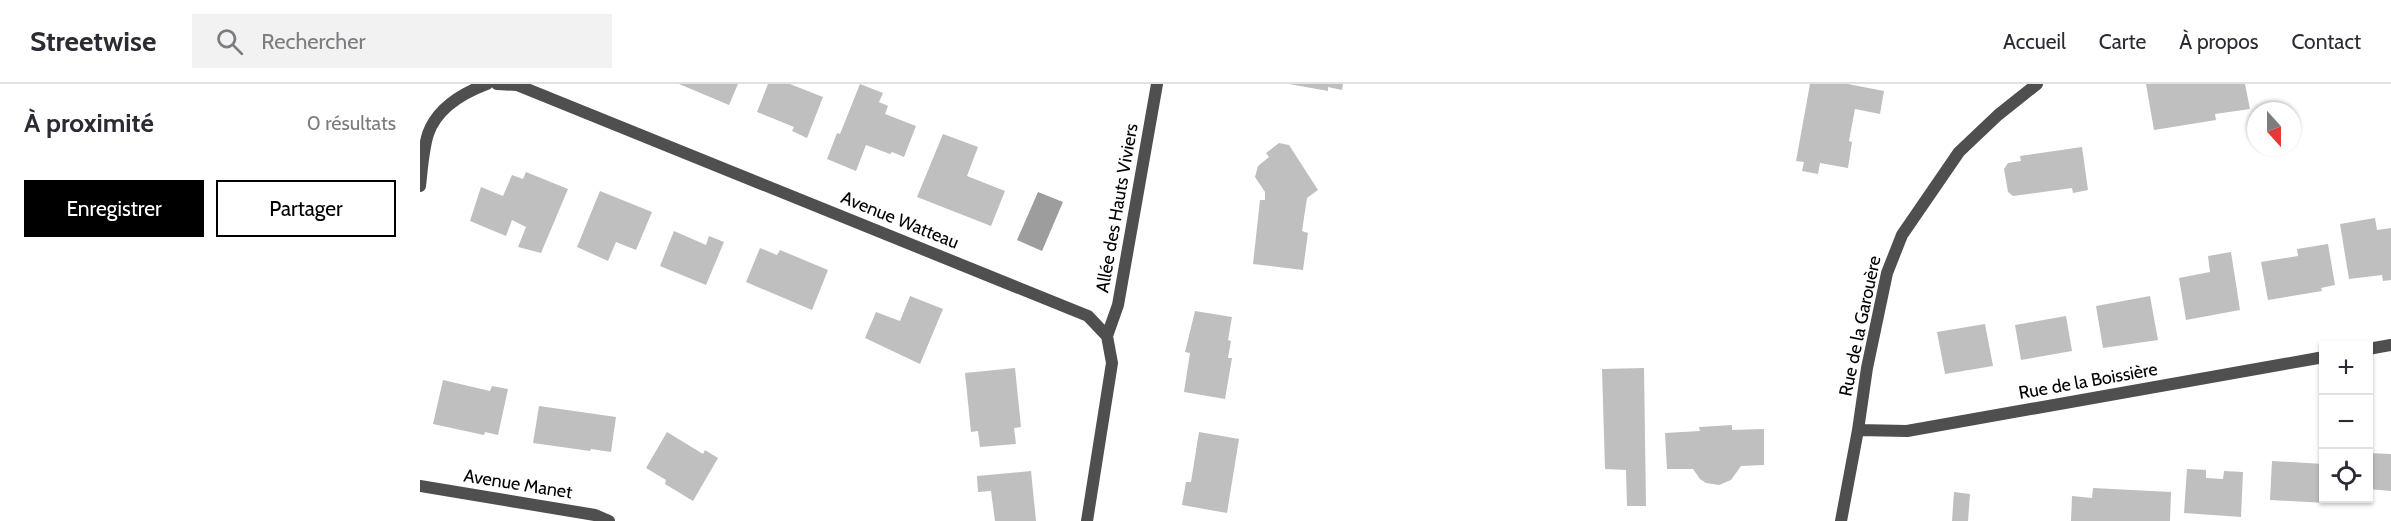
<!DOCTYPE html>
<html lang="fr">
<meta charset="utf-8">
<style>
:root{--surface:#fff;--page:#f2f2f3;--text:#2b2b33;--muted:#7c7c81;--line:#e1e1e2;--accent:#000}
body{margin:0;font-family:Cabin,sans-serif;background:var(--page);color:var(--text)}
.controls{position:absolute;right:18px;bottom:18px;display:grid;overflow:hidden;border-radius:0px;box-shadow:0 2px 4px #0004}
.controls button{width:54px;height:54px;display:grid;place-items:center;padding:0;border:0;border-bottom:2px solid var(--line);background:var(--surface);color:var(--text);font:30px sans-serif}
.compass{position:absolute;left:1827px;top:18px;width:54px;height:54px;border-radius:50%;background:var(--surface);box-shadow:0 2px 4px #0004;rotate:159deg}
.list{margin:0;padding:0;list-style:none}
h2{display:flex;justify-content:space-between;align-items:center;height:78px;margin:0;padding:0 24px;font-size:26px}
h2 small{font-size:20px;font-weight:400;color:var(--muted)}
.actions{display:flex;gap:12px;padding:18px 24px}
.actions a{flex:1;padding:14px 0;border:2px solid var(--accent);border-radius:0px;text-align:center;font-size:21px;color:var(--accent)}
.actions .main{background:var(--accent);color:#fff}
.icon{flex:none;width:33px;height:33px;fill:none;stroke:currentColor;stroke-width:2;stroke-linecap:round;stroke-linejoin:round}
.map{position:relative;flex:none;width:1971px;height:437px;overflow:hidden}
header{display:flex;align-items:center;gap:36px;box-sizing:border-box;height:84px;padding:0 30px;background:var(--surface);border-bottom:2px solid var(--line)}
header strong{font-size:28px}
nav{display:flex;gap:33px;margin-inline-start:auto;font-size:21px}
.search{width:420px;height:54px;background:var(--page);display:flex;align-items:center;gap:15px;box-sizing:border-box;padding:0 21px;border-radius:0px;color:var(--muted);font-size:22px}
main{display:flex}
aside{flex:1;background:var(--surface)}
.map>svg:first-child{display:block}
.water{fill:#9d9d9d}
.building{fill:#bfbfbf}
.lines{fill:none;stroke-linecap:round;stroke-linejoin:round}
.street{stroke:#4f4f4f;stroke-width:12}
.labels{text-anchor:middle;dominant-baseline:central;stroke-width:5;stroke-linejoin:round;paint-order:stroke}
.street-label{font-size:18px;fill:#000;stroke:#fff}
</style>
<header>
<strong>Streetwise</strong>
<div class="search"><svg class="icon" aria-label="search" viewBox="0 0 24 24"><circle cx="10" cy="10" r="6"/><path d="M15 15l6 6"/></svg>Rechercher</div>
<nav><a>Accueil</a><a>Carte</a><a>À propos</a><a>Contact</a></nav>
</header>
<main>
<aside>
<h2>À proximité<small>0 résultats</small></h2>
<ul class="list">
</ul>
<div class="actions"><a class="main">Enregistrer</a><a>Partager</a></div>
</aside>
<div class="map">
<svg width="1971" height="437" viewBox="0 0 1971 437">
<rect width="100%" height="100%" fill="#fff"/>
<path class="water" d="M618,108L643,118L622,167L597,156Z"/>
<path class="building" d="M259,0H318L309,21Z
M348,0H370L403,13L387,54L372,47L374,43L337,28Z
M440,0L463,9L459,18L468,22L465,30L496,42L484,73L472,68L470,70L446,61L436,87L407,75L417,49L420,50Z
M869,0H923L922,6L908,3V7Z
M1390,0H1428L1464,7L1460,30L1435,25L1429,57L1432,58L1428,84L1400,79L1398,90L1382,87L1384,78L1376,77Z
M1726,0H1825L1830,25L1795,30L1796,36L1734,46Z
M523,50L558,63L547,92L585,107L571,142L497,113Z
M859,59L869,61L898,106L887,114L882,147L888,149L883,186L833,180L840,116H845V108L835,93L838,82L849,73L846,69Z
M1662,63L1668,106L1653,109L1652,104L1593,112L1588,108L1584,85L1588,79L1601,77L1600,72Z
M106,88L148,105L121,169L98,163L106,143L92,136L86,152L50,137L61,103L83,112L92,91L103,95Z
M180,107L232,128L216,166L196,158L188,177L157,163Z
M1955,134L1957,146L1971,144V196L1963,197L1962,191L1929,195L1920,140Z
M254,147L286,161L289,152L304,158L286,201L240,182Z
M1908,160L1915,201L1901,204L1902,207L1848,216L1841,178L1878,172L1877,165Z
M340,164L357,171L360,166L408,186L392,226L326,198Z
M1811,168L1820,226L1766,236L1759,194L1790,188L1788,172Z
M490,212L523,225L500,280L445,254L456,228L480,237Z
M1730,212L1738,256L1683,264L1676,222Z
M775,227L812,233L808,256L811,257L808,274H812L805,315L764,308L770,269L765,268Z
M1646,232L1652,267L1601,276L1595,241Z
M1565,240L1573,282L1525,290L1517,248Z
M595,284L601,343L594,344L596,360L560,363L558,347L551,348L545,289Z
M1224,284L1226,422H1207L1206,386L1185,385L1182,285Z
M23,296L70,307L72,302L88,305L78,351L65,348L64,351L13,340Z
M119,322L196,333L191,368L171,365L170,367L113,359Z
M1312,341V346L1344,345V381L1321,382L1311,396L1299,401L1286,399L1280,395L1273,385H1247L1245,349L1280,347L1279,343Z
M247,348L283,370L285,366L298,374L273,417L245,400L246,396L226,384Z
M779,348L819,355L807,429L762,421L766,398H771Z
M1948,369L1971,370V407L1948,405Z
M1852,377L1904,380L1905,419L1850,416Z
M1767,385L1786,386V394L1803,395L1804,387L1823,388L1821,433L1764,429Z
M611,387L616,437H575L571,407L558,408L557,392Z
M1673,404L1751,408L1750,437H1651L1652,412L1672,414Z
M1534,408L1550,410L1548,437H1532Z"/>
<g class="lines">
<path class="street" d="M77,0L97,1L668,232L687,252L692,279L667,437
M0,102C2,85 3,66 8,50C17,24 43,9 67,0
M687,252L698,221L737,0
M1948,265L1971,261
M1438,346L1487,347L1904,273
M0,402L175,431L189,437
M1421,437L1438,346L1447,284L1467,189L1482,151L1539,68L1578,31L1617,0"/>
</g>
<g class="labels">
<g class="street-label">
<text transform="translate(697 124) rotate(-80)">Allée des Hauts Viviers</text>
<text transform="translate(480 136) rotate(22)">Avenue Watteau</text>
<text transform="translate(1440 242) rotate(-78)">Rue de la Garouère</text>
<text transform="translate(1668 297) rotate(-10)">Rue de la Boissière</text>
<text transform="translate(98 400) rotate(9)">Avenue Manet</text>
</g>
</g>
</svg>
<div class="controls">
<button>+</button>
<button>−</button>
<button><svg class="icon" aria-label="locate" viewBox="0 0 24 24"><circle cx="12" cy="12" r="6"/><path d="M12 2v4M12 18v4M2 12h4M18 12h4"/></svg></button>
</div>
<svg class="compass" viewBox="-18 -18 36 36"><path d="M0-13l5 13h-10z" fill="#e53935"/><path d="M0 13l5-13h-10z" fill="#7c7c81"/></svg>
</div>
</main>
